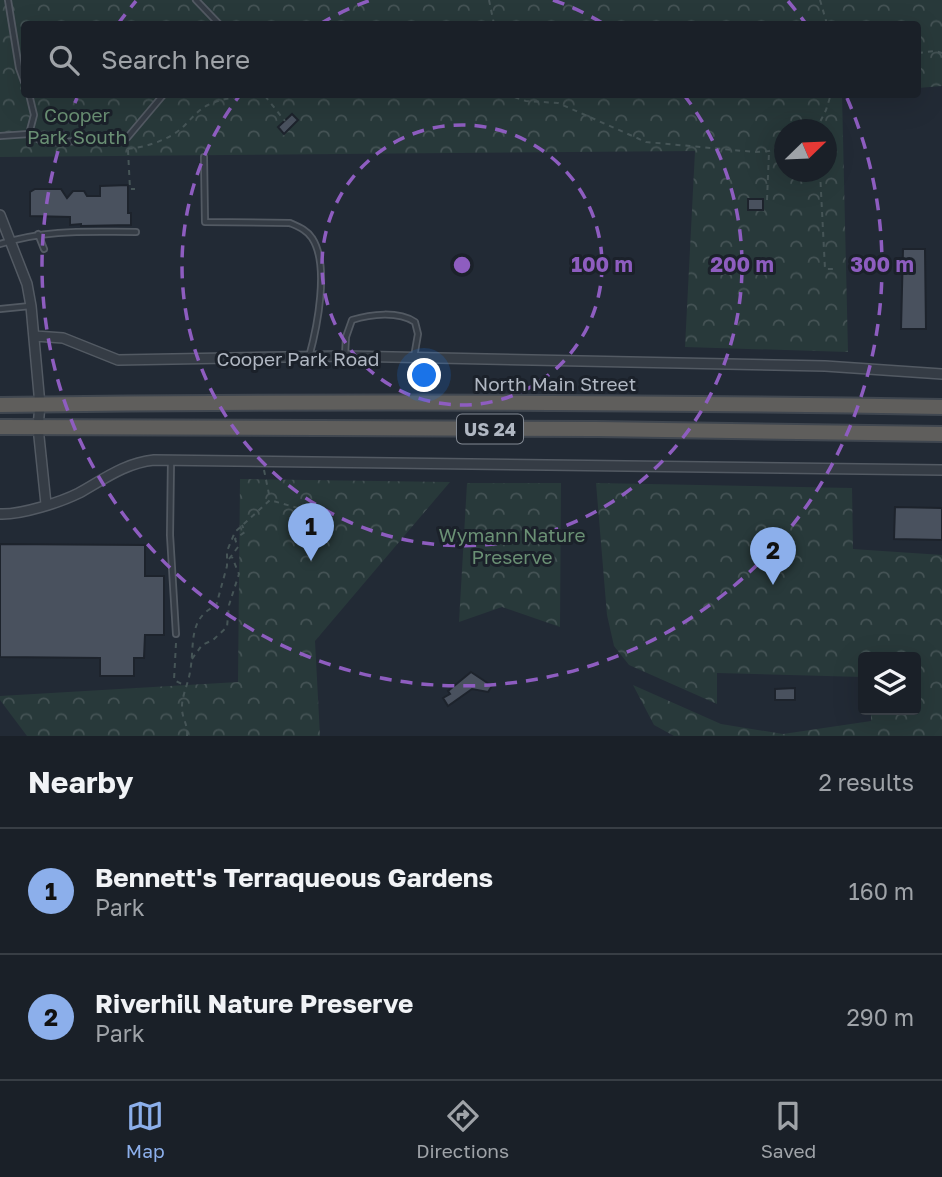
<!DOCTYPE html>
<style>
:root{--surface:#1a2028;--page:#232830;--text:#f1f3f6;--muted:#9fa3a8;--line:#383e45;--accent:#8cafeb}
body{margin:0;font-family:"Golos Text",sans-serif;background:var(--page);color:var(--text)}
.controls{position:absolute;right:21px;bottom:21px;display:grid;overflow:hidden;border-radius:7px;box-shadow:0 7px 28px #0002}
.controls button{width:63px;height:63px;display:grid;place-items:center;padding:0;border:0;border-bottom:2px solid var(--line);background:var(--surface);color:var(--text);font:35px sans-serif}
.compass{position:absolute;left:774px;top:119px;width:63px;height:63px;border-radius:50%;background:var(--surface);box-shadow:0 7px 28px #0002;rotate:67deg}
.you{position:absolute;left:425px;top:376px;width:24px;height:24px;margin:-18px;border:5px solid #fff;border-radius:50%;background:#1a73e8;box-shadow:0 0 0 10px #1a73e833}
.badge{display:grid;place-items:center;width:46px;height:46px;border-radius:50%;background:var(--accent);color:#111;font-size:23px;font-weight:700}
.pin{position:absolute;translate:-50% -58px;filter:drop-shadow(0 2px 4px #0008)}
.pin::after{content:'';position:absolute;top:37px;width:24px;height:21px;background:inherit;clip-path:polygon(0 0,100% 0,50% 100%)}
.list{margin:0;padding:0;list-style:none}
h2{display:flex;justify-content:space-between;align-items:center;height:91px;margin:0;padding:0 28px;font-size:30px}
h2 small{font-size:23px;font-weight:400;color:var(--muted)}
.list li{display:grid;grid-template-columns:46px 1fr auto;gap:21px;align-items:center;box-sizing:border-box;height:126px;padding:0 28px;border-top:2px solid var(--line)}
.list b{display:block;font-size:26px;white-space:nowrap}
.list p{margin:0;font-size:23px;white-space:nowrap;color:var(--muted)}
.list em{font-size:23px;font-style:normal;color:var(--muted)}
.icon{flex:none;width:38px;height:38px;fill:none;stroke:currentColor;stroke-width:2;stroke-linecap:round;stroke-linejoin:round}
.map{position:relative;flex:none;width:942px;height:736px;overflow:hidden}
.search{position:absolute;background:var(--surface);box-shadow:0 7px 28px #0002;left:21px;right:21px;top:21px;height:77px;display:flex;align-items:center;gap:18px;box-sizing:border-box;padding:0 24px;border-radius:7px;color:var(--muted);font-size:26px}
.sheet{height:343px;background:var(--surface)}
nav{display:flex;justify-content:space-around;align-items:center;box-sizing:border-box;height:98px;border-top:2px solid var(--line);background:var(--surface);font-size:19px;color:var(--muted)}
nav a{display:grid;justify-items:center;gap:4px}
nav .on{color:var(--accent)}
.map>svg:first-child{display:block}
.forest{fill:url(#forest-crowns);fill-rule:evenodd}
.building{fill:#49515e;stroke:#1d232c;stroke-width:2}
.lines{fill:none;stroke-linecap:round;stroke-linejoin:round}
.service-casing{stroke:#535a63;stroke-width:8}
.minor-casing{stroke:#535a63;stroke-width:12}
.trunk-casing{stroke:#404750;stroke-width:18}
.path{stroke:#465557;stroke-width:2;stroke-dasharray:5 5;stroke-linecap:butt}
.service{stroke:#353c45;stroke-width:4.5}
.minor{stroke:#353c45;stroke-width:9}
.trunk{stroke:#5f5e5c;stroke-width:14}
.ring{fill:none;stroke:#8e5dc0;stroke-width:3.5;stroke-dasharray:12 9}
.labels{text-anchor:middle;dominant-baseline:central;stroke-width:6;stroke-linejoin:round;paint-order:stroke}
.shield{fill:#1b212a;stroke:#838a94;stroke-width:2}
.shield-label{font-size:18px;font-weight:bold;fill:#b0b7c2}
.park-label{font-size:19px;fill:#6a9074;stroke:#1b212a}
.street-label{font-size:19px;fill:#b0b7c2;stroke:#1b212a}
.centre{fill:#8e5dc0;stroke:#1b212a;stroke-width:3.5}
.ring-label{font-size:21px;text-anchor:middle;font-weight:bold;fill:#8e5dc0;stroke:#1b212a;stroke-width:6;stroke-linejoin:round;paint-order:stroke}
</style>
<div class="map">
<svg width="942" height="736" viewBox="0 0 942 736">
<defs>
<pattern id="forest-crowns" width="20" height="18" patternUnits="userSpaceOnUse" patternTransform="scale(1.75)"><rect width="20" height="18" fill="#28393a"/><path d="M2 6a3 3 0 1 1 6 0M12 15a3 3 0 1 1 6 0" fill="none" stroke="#455355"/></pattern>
</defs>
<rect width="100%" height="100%" fill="#222a35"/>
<path class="forest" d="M0,0H942V86L918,88V24H24V94L842,95L848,352L685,347L695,151L0,157ZM785,130H827V172H785Z
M240,479L450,482L315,641L320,736H27L0,700V696L238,682Z
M467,483H561L560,627L502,607L459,622Z
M596,483L852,488L853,549L942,555V736H674L654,725L633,685L721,724L783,734L871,721V710H916V657H863V677L717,673V704L629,665L614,646L607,615Z"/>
<path class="building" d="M292,114L298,120L284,134L278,127Z
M128,185V213H131V225L81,226V224L70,225V217L30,216V192L35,189H61L67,198L73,191H84L87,196H100V186Z
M748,199H763V210H748Z
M903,249H925L926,329H901Z
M895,507L942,508V540L894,539Z
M0,544L145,545V576H164V635H145L144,658H134V676H100V658L0,657Z
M471,672L492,686L488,692L472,689L448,706L443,698L450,694L448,691Z
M795,688V700H775V689Z"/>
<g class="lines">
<g class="service-casing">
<path id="service" d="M8,0L19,68L24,82
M196,0L219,24
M29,134L34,115L29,94
M0,136L29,134L45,143L127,138L164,94
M204,157L205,222L290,223C299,227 307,230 312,238C330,265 317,328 309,357
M38,234L44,249
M0,244C49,229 86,232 136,232
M0,309L30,306
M345,355L346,337L352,320C371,314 398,311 415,322L418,334L414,357
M171,460L170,535L176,634"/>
</g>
<g class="minor-casing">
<path id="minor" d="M0,215L27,284L31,306L40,405L38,427L46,504
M35,336L63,338L118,360L345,356L825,366L942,374
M0,514C21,515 61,502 79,493C104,479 125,463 154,460L942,470"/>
</g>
<g class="trunk-casing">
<path id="trunk" d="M0,405C314,401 628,402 942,407
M0,427L597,429L942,434"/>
</g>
<path class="path" d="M489,0L494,24
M820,0L827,24
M918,53L935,51L942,53
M505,94L526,101L558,103L646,142L755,152L769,151L785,144
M265,96L285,121
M816,130L826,110L831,94
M128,149C146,147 169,140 183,127C191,119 198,110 208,105C229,95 251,97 273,94
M128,150L130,189H135
M820,172L825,269H836
M767,200L769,152
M264,470L270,499
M229,559L238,547L235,539L245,532L242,525
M176,643L174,680L186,686
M192,659L202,645L213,640L227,627L229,605L239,574L232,557
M187,736C188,725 183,720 182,710C181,697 188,685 190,672C195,647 187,618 216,606L227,566V551L235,532L270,500L308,511L307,513L326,522"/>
<use href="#service" class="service"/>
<use href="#minor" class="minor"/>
<use href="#trunk" class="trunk"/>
</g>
<g class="ring">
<circle cx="462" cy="265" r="140"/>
<path d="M320 24A280 280 0 0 1 371 0M553 0A280 280 0 0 1 604 24M684 95A280 280 0 1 1 240 95"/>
<path d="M118 24A420 420 0 0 1 136 1M788 1A420 420 0 0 1 806 24M847 98A420 420 0 1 1 77 98"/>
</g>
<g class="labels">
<rect class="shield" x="457" y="414.5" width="66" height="29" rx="5"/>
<g class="shield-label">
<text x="490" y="429">US 24</text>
</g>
<g class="park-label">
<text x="77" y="114">Cooper<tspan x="77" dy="22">Park South</tspan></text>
<text x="512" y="534">Wymann Nature<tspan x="512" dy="22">Preserve</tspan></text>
</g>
<g class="street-label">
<text x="298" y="358">Cooper Park Road</text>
<text x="555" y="383">North Main Street</text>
</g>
</g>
<circle cx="462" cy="265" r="10" class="centre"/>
<g class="ring-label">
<text x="602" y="272">100 m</text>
<text x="742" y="272">200 m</text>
<text x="882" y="272">300 m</text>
</g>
</svg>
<div class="controls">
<button><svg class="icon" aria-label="layers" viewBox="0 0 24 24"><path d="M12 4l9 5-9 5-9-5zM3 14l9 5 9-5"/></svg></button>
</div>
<svg class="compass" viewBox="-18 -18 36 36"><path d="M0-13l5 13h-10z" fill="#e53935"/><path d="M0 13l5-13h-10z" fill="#9fa3a8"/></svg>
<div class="you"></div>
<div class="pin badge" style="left:311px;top:561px">1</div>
<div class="pin badge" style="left:773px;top:585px">2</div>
<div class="search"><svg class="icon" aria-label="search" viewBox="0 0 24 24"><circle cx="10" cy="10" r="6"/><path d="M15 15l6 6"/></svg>Search here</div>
</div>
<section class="sheet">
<h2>Nearby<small>2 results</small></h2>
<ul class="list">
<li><span class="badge">1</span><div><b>Bennett's Terraqueous Gardens</b><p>Park</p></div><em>160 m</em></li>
<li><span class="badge">2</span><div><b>Riverhill Nature Preserve</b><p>Park</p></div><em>290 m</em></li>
</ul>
</section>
<nav>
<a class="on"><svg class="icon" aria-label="map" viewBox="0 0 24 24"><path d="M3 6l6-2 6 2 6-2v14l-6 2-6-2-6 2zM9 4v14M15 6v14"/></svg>Map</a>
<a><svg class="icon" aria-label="directions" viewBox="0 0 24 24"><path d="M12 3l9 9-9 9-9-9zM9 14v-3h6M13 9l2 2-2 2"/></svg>Directions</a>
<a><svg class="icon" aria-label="saved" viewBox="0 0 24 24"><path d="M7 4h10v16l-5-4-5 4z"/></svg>Saved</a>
</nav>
